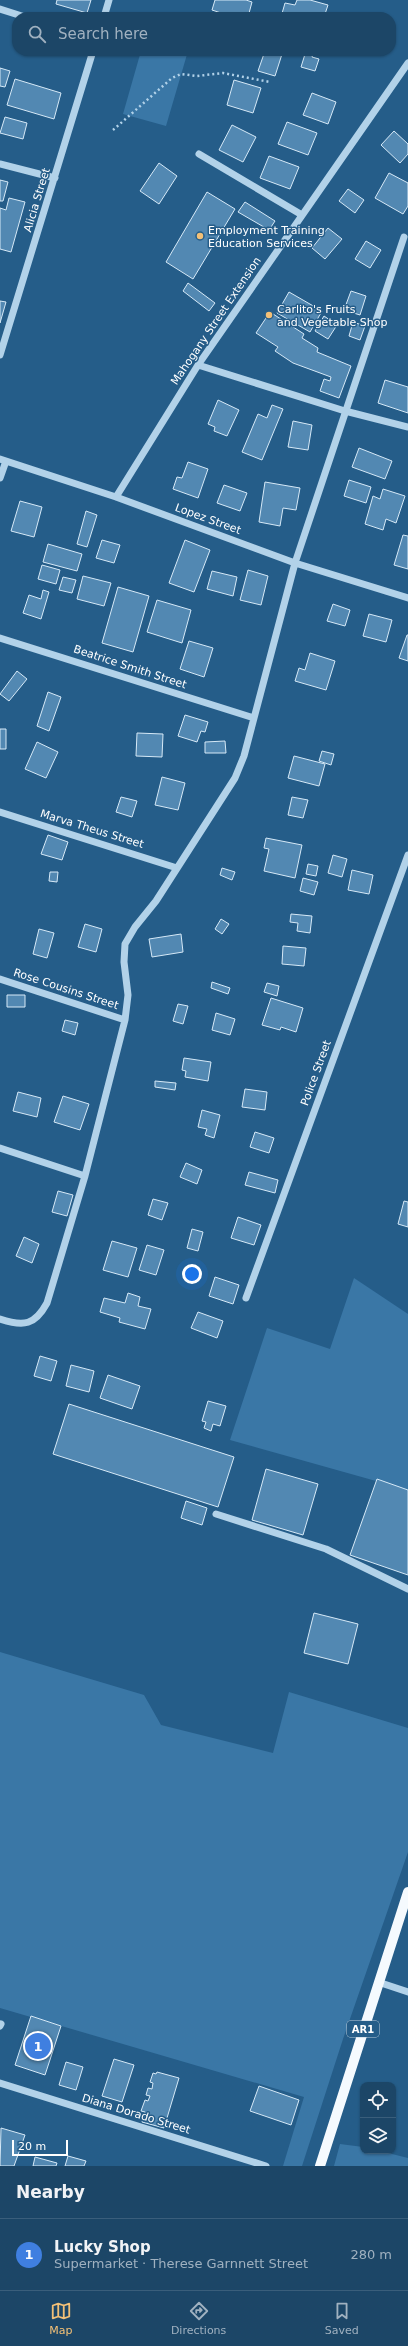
<!DOCTYPE html>
<meta charset="utf-8">
<style>
:root{--surface:#1c4667;--page:#254d6d;--text:#f1f3f6;--muted:#a0b1c0;--line:#3a5e7b;--accent:#f3c077}
body{margin:0;font-family:"DejaVu Sans",sans-serif;background:var(--page);color:var(--text)}
.controls{position:absolute;right:12px;bottom:12px;display:grid;overflow:hidden;border-radius:8px;box-shadow:0 1px 3px #0004}
.controls button{width:36px;height:36px;display:grid;place-items:center;padding:0;border:0;border-bottom:1px solid var(--line);background:var(--surface);color:var(--text);font:20px sans-serif}
.scale{position:absolute;left:12px;bottom:10px;width:56px;box-sizing:border-box;padding-left:4px;border:2px solid #fff;border-top:0;font-size:11px;line-height:14px;white-space:nowrap;color:#fff;-webkit-text-stroke:3px #255d89;paint-order:stroke}
.you{position:absolute;left:192px;top:1274px;width:14px;height:14px;margin:-10px;border:3px solid #fff;border-radius:50%;background:#1a73e8;box-shadow:0 0 0 6px #1a73e833}
.badge{display:grid;place-items:center;width:26px;height:26px;border-radius:50%;background:var(--accent);color:#fff;font-size:13px;font-weight:700}
.pin{position:absolute;translate:-50% -50%;border:2px solid #fff;box-shadow:0 1px 4px #0006}
.list{margin:0;padding:0;list-style:none}
h2{display:flex;justify-content:space-between;align-items:center;height:52px;margin:0;padding:0 16px;font-size:17px}
h2 small{font-size:13px;font-weight:400;color:var(--muted)}
.list li{display:grid;grid-template-columns:26px 1fr auto;gap:12px;align-items:center;box-sizing:border-box;height:72px;padding:0 16px;border-top:1px solid var(--line)}
.list b{display:block;font-size:15px;white-space:nowrap}
.list p{margin:0;font-size:13px;white-space:nowrap;color:var(--muted)}
.list em{font-size:13px;font-style:normal;color:var(--muted)}
.icon{flex:none;width:22px;height:22px;fill:none;stroke:currentColor;stroke-width:2;stroke-linecap:round;stroke-linejoin:round}
.map{position:relative;flex:none;width:408px;height:2166px;overflow:hidden}
.search{position:absolute;background:var(--surface);box-shadow:0 1px 3px #0004;left:12px;right:12px;top:12px;height:44px;display:flex;align-items:center;gap:10px;box-sizing:border-box;padding:0 14px;border-radius:16px;color:var(--muted);font-size:15px}
.sheet{height:124px;background:var(--surface)}
nav{display:flex;justify-content:space-around;align-items:center;box-sizing:border-box;height:56px;border-top:1px solid var(--line);background:var(--surface);font-size:11px;color:var(--muted)}
nav a{display:grid;justify-items:center;gap:2px}
nav .on{color:var(--accent)}
.map>svg:first-child{display:block}
.green{fill:#3a77a6}
.building{fill:#5288b2;stroke:#d6e9f7}
.lines{fill:none;stroke-linecap:round;stroke-linejoin:round}
.path{stroke:#b2d2e9;stroke-width:2.5;stroke-dasharray:2 3;stroke-linecap:butt}
.minor{stroke:#b2d2e9;stroke-width:7}
.major{stroke:#f5fafe;stroke-width:10}
.poi-dot{fill:#f3c077;stroke:#255d89;stroke-width:1.5}
.labels{text-anchor:middle;dominant-baseline:central;stroke-width:3;stroke-linejoin:round;paint-order:stroke}
.shield{fill:#255d89;stroke:#becedc;stroke-width:1}
.shield-label{font-size:10px;font-weight:bold;fill:#fff}
.street-label{font-size:11px;fill:#fff;stroke:#255d89}
.poi-label{font-size:11px;fill:#fff;stroke:#255d89;text-anchor:start}
</style>
<div class="map">
<svg width="408" height="2166" viewBox="0 0 408 2166">
<rect width="100%" height="100%" fill="#255d89"/>
<path class="green" d="M141,51H188L166,126L123,114Z
M354,1278L408,1314V1490L230,1440L267,1328L330,1349Z
M0,1652L144,1695L161,1725L273,1753L289,1692L408,1728V1852L343,2039L302,2166H283L304,2097L0,2008Z
M340,2144L363,2147V2151H380L408,2158V2166H334Z"/>
<path class="building" d="M57,0H91L87,13L56,4Z
M215,0H246L252,2L248,17H233L212,10Z
M297,0H310L328,5L325,14L336,17H281L285,3L295,5Z
M265,51H283L275,76L258,71Z
M306,51H314L312,57L319,59L315,71L301,67Z
M0,68L10,71L5,87L0,86Z
M15,79L61,93L54,119L7,105Z
M234,80L261,88L253,113L227,105Z
M312,93L336,102L328,124L303,115Z
M5,117L27,123L23,139L0,133Z
M287,122L317,133L308,155L278,144Z
M232,125L256,137L243,162L219,150Z
M394,131L408,144V154L400,163L381,145Z
M269,156L299,167L290,189L260,178Z
M159,163L177,176L159,204L140,191Z
M389,173L408,183V206L403,214L375,198Z
M0,180L8,182L3,201H0Z
M348,189L364,200L355,213L339,201Z
M207,192L235,209L193,279L166,262Z
M9,198L25,202L11,252L0,249V208L6,210Z
M245,202L275,221L269,230L238,212Z
M328,228L342,239L325,259L312,248Z
M366,241L381,250L370,268L355,259Z
M188,283L215,303L209,311L183,291Z
M351,291L366,296L360,315L344,310Z
M289,292L322,311L310,332L277,313Z
M0,301L6,302L0,323Z
M270,312L304,334L302,338L318,348L317,352L351,366L339,398L320,391L324,379L330,381L331,377L293,363L275,351L278,347L256,333Z
M324,316L337,325L328,339L315,331Z
M353,322L365,326L360,340L349,336Z
M385,380L408,387V413L378,403Z
M218,400L239,410L227,436L214,431L215,427L208,424Z
M272,405L283,409L262,460L242,452L258,414L267,418Z
M293,421L312,425L308,450L288,447Z
M359,448L392,461L385,479L352,467Z
M188,462L208,469L198,498L173,489L177,477L182,478Z
M349,480L371,487L366,503L344,496Z
M265,482L300,488L296,510L283,508L280,526L259,522Z
M224,485L247,493L240,511L217,503Z
M383,489L405,496L396,523L386,519L383,530L365,524L373,496L380,499Z
M20,501L42,507L34,537L11,531Z
M86,511L97,515L87,547L77,544Z
M403,535L408,536V569L394,565Z
M102,540L120,545L114,563L96,558Z
M185,540L210,550L194,592L169,583Z
M48,544L82,554L77,571L43,562Z
M42,565L60,570L56,584L38,579Z
M248,570L268,576L261,605L240,600Z
M212,571L237,577L233,596L207,589Z
M83,576L111,583L104,606L77,599Z
M63,577L76,580L72,593L59,590Z
M118,587L149,596L133,652L102,643Z
M43,590L49,592L41,619L23,613L29,595L41,599Z
M157,600L191,610L182,643L147,632Z
M333,604L350,610L345,626L327,621Z
M369,614L392,620L386,642L363,636Z
M407,635H408V661L399,658Z
M189,641L213,648L204,677L180,669Z
M310,653L335,661L326,690L295,681L299,668L305,670Z
M17,671L27,679L9,701L0,694Z
M48,692L61,697L49,731L37,726Z
M185,715L208,722L205,732L201,731L197,742L178,736Z
M0,729H6V749H0Z
M137,733L163,734L162,757L136,756Z
M225,741L226,753H205V742Z
M37,742L58,752L46,778L25,769Z
M322,751L334,754L331,765L319,761Z
M294,756L325,764L319,786L288,778Z
M162,777L185,783L178,810L155,805Z
M121,797L137,801L132,817L116,812Z
M292,797L308,800L303,818L288,815Z
M48,835L68,842L62,860L41,854Z
M266,838L302,845L295,878L264,871L269,849L264,848Z
M333,855L347,859L342,877L328,873Z
M308,864L318,866L316,876L306,874Z
M222,868L235,872L232,880L220,875Z
M352,870L373,875L369,894L348,890Z
M50,872H58L57,882L49,881Z
M303,878L318,882L314,895L300,891Z
M291,914L312,916L310,933L297,931L298,923L290,922Z
M221,919L229,924L222,934L215,929Z
M85,924L102,929L96,952L78,947Z
M39,929L54,933L47,958L33,954Z
M181,934L183,952L152,957L149,939Z
M283,946L306,948L304,966L282,964Z
M212,982L230,988L228,994L211,988Z
M267,983L279,986L277,996L264,992Z
M7,995H25V1007H7Z
M271,998L303,1008L296,1032L281,1027L280,1030L262,1025Z
M178,1004L188,1006L183,1024L173,1021Z
M216,1013L235,1019L230,1035L212,1030Z
M65,1020L78,1023L75,1035L62,1031Z
M184,1058L211,1062L208,1081L185,1077L186,1071L182,1070Z
M155,1081L176,1083L175,1090L155,1087Z
M245,1089L267,1092L265,1110L242,1107Z
M18,1092L41,1098L37,1117L13,1111Z
M63,1096L89,1104L80,1130L54,1122Z
M202,1110L220,1115L214,1138L205,1135L207,1129L198,1127Z
M255,1132L274,1138L269,1153L250,1147Z
M186,1163L202,1170L197,1184L180,1177Z
M249,1172L278,1180L275,1193L245,1185Z
M58,1191L73,1195L67,1216L52,1212Z
M153,1199L168,1203L162,1220L148,1215Z
M404,1201L408,1202V1227L398,1224Z
M238,1217L261,1225L254,1245L231,1238Z
M192,1229L203,1232L198,1251L187,1248Z
M24,1237L39,1244L32,1263L16,1256Z
M112,1241L137,1248L128,1277L103,1270Z
M147,1245L164,1250L156,1275L139,1270Z
M215,1277L239,1285L233,1304L209,1296Z
M128,1293L140,1297L138,1306L151,1309L145,1329L119,1322L120,1318L100,1312L104,1298L125,1303Z
M198,1312L223,1321L217,1338L191,1328Z
M40,1356L57,1361L51,1381L34,1376Z
M71,1365L94,1371L89,1392L66,1386Z
M108,1375L140,1386L132,1409L100,1398Z
M208,1401L226,1406L220,1426L213,1424L211,1431L204,1428L206,1422L202,1421Z
M69,1404L234,1457L218,1507L53,1454Z
M266,1469L318,1484L303,1535L252,1520Z
M377,1479L408,1490V1575L350,1555Z
M186,1501L207,1508L202,1525L181,1518Z
M314,1613L358,1624L348,1664L304,1653Z
M31,2016L61,2026L45,2075L15,2065Z
M114,2059L134,2065L122,2102L102,2096Z
M66,2062L83,2067L76,2090L59,2085Z
M157,2072L179,2078L164,2128L142,2122L145,2112L141,2111L145,2100L148,2101L150,2096L146,2095L148,2088L152,2089L153,2083L150,2082L153,2073L156,2074Z
M259,2086L299,2100L291,2125L250,2111Z
M1,2128L25,2135L14,2166H0Z
M68,2156L86,2161L84,2166H65Z
M35,2157L57,2163L56,2166H33Z"/>
<g class="lines">
<path class="path" d="M113,130L172,78L181,74L197,76L223,73L270,82"/>
<path class="minor" d="M0,9L25,17
M104,17L109,0
M199,154L302,215
M0,164L55,178
M0,355L93,51
M198,365L345,411L408,427
M0,459L116,497L295,563L408,598
M0,478L6,461
M116,497L198,365L408,63
M0,638L254,718
M0,812L177,868
M0,979L125,1020
M0,1148L85,1176
M246,1298L408,855
M0,1319C24,1327 35,1325 47,1303L85,1176L125,1020L128,995L124,962L125,944L135,927L156,901L235,778L244,756L295,563L404,237
M216,1514L326,1549L408,1589
M378,1982L408,1992
M0,2026L1,2024
M0,2083L266,2166"/>
<path class="major" d="M320,2166L408,1892"/>
</g>
<g class="poi-dot">
<circle cx="200" cy="236" r="4"/>
<circle cx="269" cy="315" r="4"/>
</g>
<g class="labels">
<rect class="shield" x="347" y="2021" width="32" height="16" rx="3"/>
<g class="shield-label">
<text x="363" y="2029">AR1</text>
</g>
<g class="street-label">
<text transform="translate(37 200) rotate(-73)">Alicia Street</text>
<text transform="translate(216 321) rotate(-56)">Mahogany Street Extension</text>
<text transform="translate(208 519) rotate(20)">Lopez Street</text>
<text transform="translate(130 667) rotate(18)">Beatrice Smith Street</text>
<text transform="translate(92 829) rotate(17)">Marva Theus Street</text>
<text transform="translate(66 989) rotate(18)">Rose Cousins Street</text>
<text transform="translate(316 1073) rotate(-70)">Police Street</text>
<text transform="translate(136 2114) rotate(17)">Diana Dorado Street</text>
</g>
<g class="poi-label">
<text x="208" y="230">Employment Training<tspan x="208" dy="13">Education Services</tspan></text>
<text x="277" y="309">Carlito's Fruits<tspan x="277" dy="13">and Vegetable Shop</tspan></text>
</g>
</g>
</svg>
<div class="controls">
<button><svg class="icon" aria-label="locate" viewBox="0 0 24 24"><circle cx="12" cy="12" r="6"/><path d="M12 2v4M12 18v4M2 12h4M18 12h4"/></svg></button>
<button><svg class="icon" aria-label="layers" viewBox="0 0 24 24"><path d="M12 4l9 5-9 5-9-5zM3 14l9 5 9-5"/></svg></button>
</div>
<div class="scale">20 m</div>
<div class="you"></div>
<div class="pin badge" style="left:38px;top:2046px;background:#3f7fe0">1</div>
<div class="search"><svg class="icon" aria-label="search" viewBox="0 0 24 24"><circle cx="10" cy="10" r="6"/><path d="M15 15l6 6"/></svg>Search here</div>
</div>
<section class="sheet">
<h2>Nearby<small></small></h2>
<ul class="list">
<li><span class="badge" style="background:#3f7fe0">1</span><div><b>Lucky Shop</b><p>Supermarket · Therese Garnnett Street</p></div><em>280 m</em></li>
</ul>
</section>
<nav>
<a class="on"><svg class="icon" aria-label="map" viewBox="0 0 24 24"><path d="M3 6l6-2 6 2 6-2v14l-6 2-6-2-6 2zM9 4v14M15 6v14"/></svg>Map</a>
<a><svg class="icon" aria-label="directions" viewBox="0 0 24 24"><path d="M12 3l9 9-9 9-9-9zM9 14v-3h6M13 9l2 2-2 2"/></svg>Directions</a>
<a><svg class="icon" aria-label="saved" viewBox="0 0 24 24"><path d="M7 4h10v16l-5-4-5 4z"/></svg>Saved</a>
</nav>
